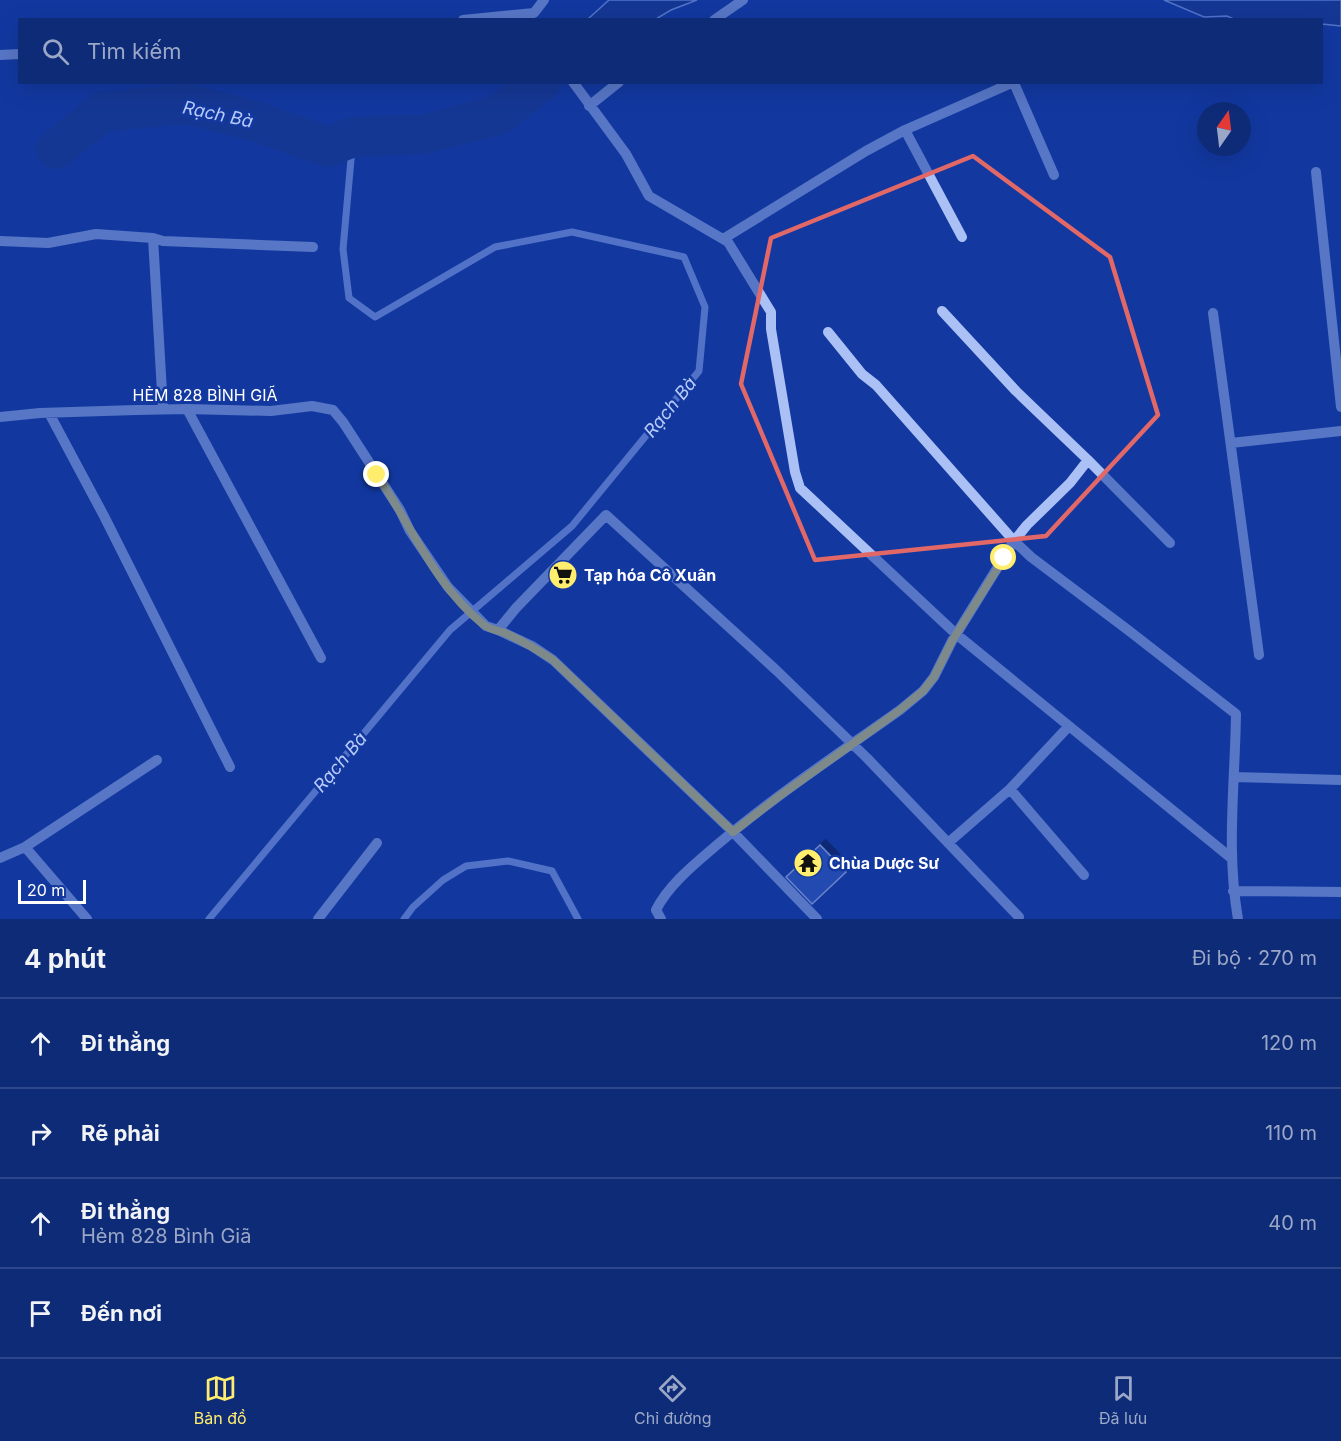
<!DOCTYPE html>
<html lang="vi">
<meta charset="utf-8">
<style>
:root{--surface:#0e2b78;--page:#17337d;--text:#f1f3f6;--muted:#9ba7c6;--line:#2e478a;--accent:#ffed6e}
body{margin:0;font-family:Inter,sans-serif;background:var(--page);color:var(--text)}
.compass{position:absolute;left:1197px;top:102px;width:54px;height:54px;border-radius:50%;background:var(--surface);box-shadow:0 6px 24px #0002;rotate:14deg}
.scale{position:absolute;left:18px;bottom:15px;width:68px;box-sizing:border-box;padding-left:6px;border:3px solid #fff;border-top:0;font-size:16px;line-height:21px;white-space:nowrap;color:#fff;-webkit-text-stroke:4px #1339a0;paint-order:stroke}
.stop{position:absolute;width:18px;height:18px;margin:-14px;border:4px solid #ffed6e;border-radius:50%;background:#fff}
.stop.end{background:#ffed6e;border-color:#fff;box-shadow:0 2px 6px #0008}
.list{margin:0;padding:0;list-style:none}
h2{display:flex;justify-content:space-between;align-items:center;height:78px;margin:0;padding:0 24px;font-size:26px}
h2 small{font-size:20px;font-weight:400;color:var(--muted)}
.list li{display:grid;grid-template-columns:39px 1fr auto;gap:18px;align-items:center;box-sizing:border-box;height:90px;padding:0 24px;border-top:2px solid var(--line)}
.list b{display:block;font-size:22px;white-space:nowrap}
.list p{margin:0;font-size:20px;white-space:nowrap;color:var(--muted)}
.list em{font-size:20px;font-style:normal;color:var(--muted)}
.icon{flex:none;width:33px;height:33px;fill:none;stroke:currentColor;stroke-width:2;stroke-linecap:round;stroke-linejoin:round}
.map{position:relative;flex:none;width:1341px;height:919px;overflow:hidden}
.search{position:absolute;background:var(--surface);box-shadow:0 6px 24px #0002;left:18px;right:18px;top:18px;height:66px;display:flex;align-items:center;gap:15px;box-sizing:border-box;padding:0 21px;border-radius:0px;color:var(--muted);font-size:22px}
.sheet{height:438px;background:var(--surface)}
nav{display:flex;justify-content:space-around;align-items:center;box-sizing:border-box;height:84px;border-top:2px solid var(--line);background:var(--surface);font-size:16px;color:var(--muted)}
nav a{display:grid;justify-items:center;gap:3px}
nav .on{color:var(--accent)}
.map>svg:first-child{display:block}
.water{fill:#193686;stroke:#9db8f7;stroke-width:1.5}
.lines{fill:none;stroke-linecap:round;stroke-linejoin:round}
.stream{stroke:#9db8f7;stroke-width:7}
.river{stroke:#193686;stroke-width:40}
.building{fill:#3760c4;stroke:#d4e0fe;stroke-width:1.5;filter:url(#shadow)}
.minor{stroke:#abc0f4;stroke-width:10}
.route{stroke:#ffed6e;stroke-width:8}
.marked{fill:none;stroke:#e26868;stroke-width:4.5;stroke-linejoin:round}
.labels{text-anchor:middle;dominant-baseline:central;stroke-width:5;stroke-linejoin:round;paint-order:stroke}
.street-label{font-size:16px;fill:#fff;stroke:#1339a0}
.poi-label{font-size:16px;font-weight:bold;fill:#fff;stroke:#1339a0;text-anchor:start}
.water-label{font-size:18px;font-style:italic;fill:#b8cbfb;stroke:#1339a0}
</style>
<div class="map">
<svg width="1341" height="919" viewBox="0 0 1341 919">
<defs>
<filter id="shadow"><feDropShadow dx="5.5" dy="-5.5" stdDeviation="0" flood-color="#0009"/></filter>
</defs>
<rect width="100%" height="100%" fill="#1339a0"/>
<path class="water" d="M609,0H697L671,10L656,19H588Z
M1164,0H1341V26L1322,24V20H1236L1227,16L1204,17Z"/>
<g class="lines">
<path class="stream" d="M209,919L450,630L572,526L699,371L705,307L684,257L572,232L495,247L375,317L349,298L343,249L353,137
M404,919L413,907L443,880L466,866L508,861L552,871L578,919"/>
<path class="river" d="M56,149L102,112L186,104L255,121L327,147L353,137L425,134L498,115L541,82"/>
</g>
<path class="building" d="M820,845L846,872L812,904L786,877Z"/>
<g class="lines">
<path class="minor" d="M463,20L534,13L544,0
M714,20L743,0
M0,55L20,54
M573,82L626,154L649,196L728,242L771,312V329L795,472L800,488L956,634L1230,857
M1014,83L1054,175
M589,106L619,82
M905,130L1014,82
M1316,172L1341,407
M153,238L163,409
M723,239L866,151L905,130L962,237
M0,241L48,243L96,234L153,238L163,241L313,247
M942,311L1016,391L1088,460L1170,543
M1213,313L1259,655
M828,332L862,374L876,385L1014,541L1031,557L1128,630L1236,714C1235,784 1226,850 1238,919
M187,409L321,658
M49,413L104,516L230,767
M0,417L40,413L136,410L187,409L271,411L312,406L333,410L343,422L400,510L410,531L448,587L486,626L498,630L532,646L553,660L733,832L817,919
M1231,443L1341,431
M498,630L516,608L606,515L776,670L867,758L1019,917
M1234,777L1341,780
M1010,789L1084,875
M948,843L1010,789L1069,726
M25,847L87,919
M0,858L25,847L157,760
M1233,891L1341,892
M318,919L377,843
M661,919L656,910C669,884 696,863 718,844C776,795 838,754 900,710L923,691L934,677L952,641L1014,541L1027,525L1070,483L1088,460"/>
</g>
<g class="lines">
<path class="route" d="M377,475C411,525 435,586 484,625C490,630 502,631 509,635C525,642 539,651 553,660L733,832L778,797L900,710L923,691L934,677L952,641L1004,558"/>
</g>
<path d="M0 0H1341V919H0ZM973,156L1110,257L1158,415L1046,536L815,560L741,384L771,238Z" fill="#1339a0" fill-opacity=".55" fill-rule="evenodd"/>
<path class="marked" d="M973,156L1110,257L1158,415L1046,536L815,560L741,384L771,238Z"/>
<defs>
<g id="supermarket-disc" transform="scale(1.5)"><circle r="9.5" fill="#ffed6e" stroke="#1339a0"/><path d="M-6-5.5h2.5l.6 2H6L4.5 2H-2.5L-4.4-4H-6ZM-1.5 3.2a1.3 1.3 0 1 0 .1 0ZM3 3.2a1.3 1.3 0 1 0 .1 0Z" fill="#111"/></g>
<g id="temple-disc" transform="scale(1.5)"><circle r="9.5" fill="#ffed6e" stroke="#1339a0"/><path d="M0-6L5-2H3V0L6.5 2.5H4V6H1.5V3h-3V6H-4V2.5H-6.5L-3 0V-2H-5Z" fill="#111"/></g>
</defs>
<g fill-rule="evenodd">
<use href="#supermarket-disc" x="563" y="575"/>
<use href="#temple-disc" x="808" y="863"/>
</g>
<g class="labels">
<g class="street-label">
<text x="205" y="395">HẺM 828 BÌNH GIÃ</text>
</g>
<g class="poi-label">
<text x="584" y="575">Tạp hóa Cô Xuân</text>
<text x="829" y="863">Chùa Dược Sư</text>
</g>
<g class="water-label">
<text transform="translate(218 114) rotate(12)">Rạch Bà</text>
<text transform="translate(670 407) rotate(-51)">Rạch Bà</text>
<text transform="translate(340 762) rotate(-50)">Rạch Bà</text>
</g>
</g>
</svg>
<svg class="compass" viewBox="-18 -18 36 36"><path d="M0-13l5 13h-10z" fill="#e53935"/><path d="M0 13l5-13h-10z" fill="#9ba7c6"/></svg>
<div class="scale">20 m</div>
<div class="stop" style="left:1004px;top:558px"></div>
<div class="stop end" style="left:377px;top:475px"></div>
<div class="search"><svg class="icon" aria-label="search" viewBox="0 0 24 24"><circle cx="10" cy="10" r="6"/><path d="M15 15l6 6"/></svg>Tìm kiếm</div>
</div>
<section class="sheet">
<h2>4 phút<small>Đi bộ · 270 m</small></h2>
<ul class="list">
<li><svg class="icon" aria-label="ahead" viewBox="0 0 24 24"><path d="M12 20V5M6 11l6-6 6 6"/></svg><div><b>Đi thẳng</b></div><em>120 m</em></li>
<li><svg class="icon" aria-label="right" viewBox="0 0 24 24"><path d="M7 20v-9h11M14 6l5 5-5 5"/></svg><div><b>Rẽ phải</b></div><em>110 m</em></li>
<li><svg class="icon" aria-label="ahead" viewBox="0 0 24 24"><path d="M12 20V5M6 11l6-6 6 6"/></svg><div><b>Đi thẳng</b><p>Hẻm 828 Bình Giã</p></div><em>40 m</em></li>
<li><svg class="icon" aria-label="arrive" viewBox="0 0 24 24"><path d="M6 21V4h12l-3 4 3 4H6"/></svg><div><b>Đến nơi</b></div></li>
</ul>
</section>
<nav>
<a class="on"><svg class="icon" aria-label="map" viewBox="0 0 24 24"><path d="M3 6l6-2 6 2 6-2v14l-6 2-6-2-6 2zM9 4v14M15 6v14"/></svg>Bản đồ</a>
<a><svg class="icon" aria-label="directions" viewBox="0 0 24 24"><path d="M12 3l9 9-9 9-9-9zM9 14v-3h6M13 9l2 2-2 2"/></svg>Chỉ đường</a>
<a><svg class="icon" aria-label="saved" viewBox="0 0 24 24"><path d="M7 4h10v16l-5-4-5 4z"/></svg>Đã lưu</a>
</nav>
